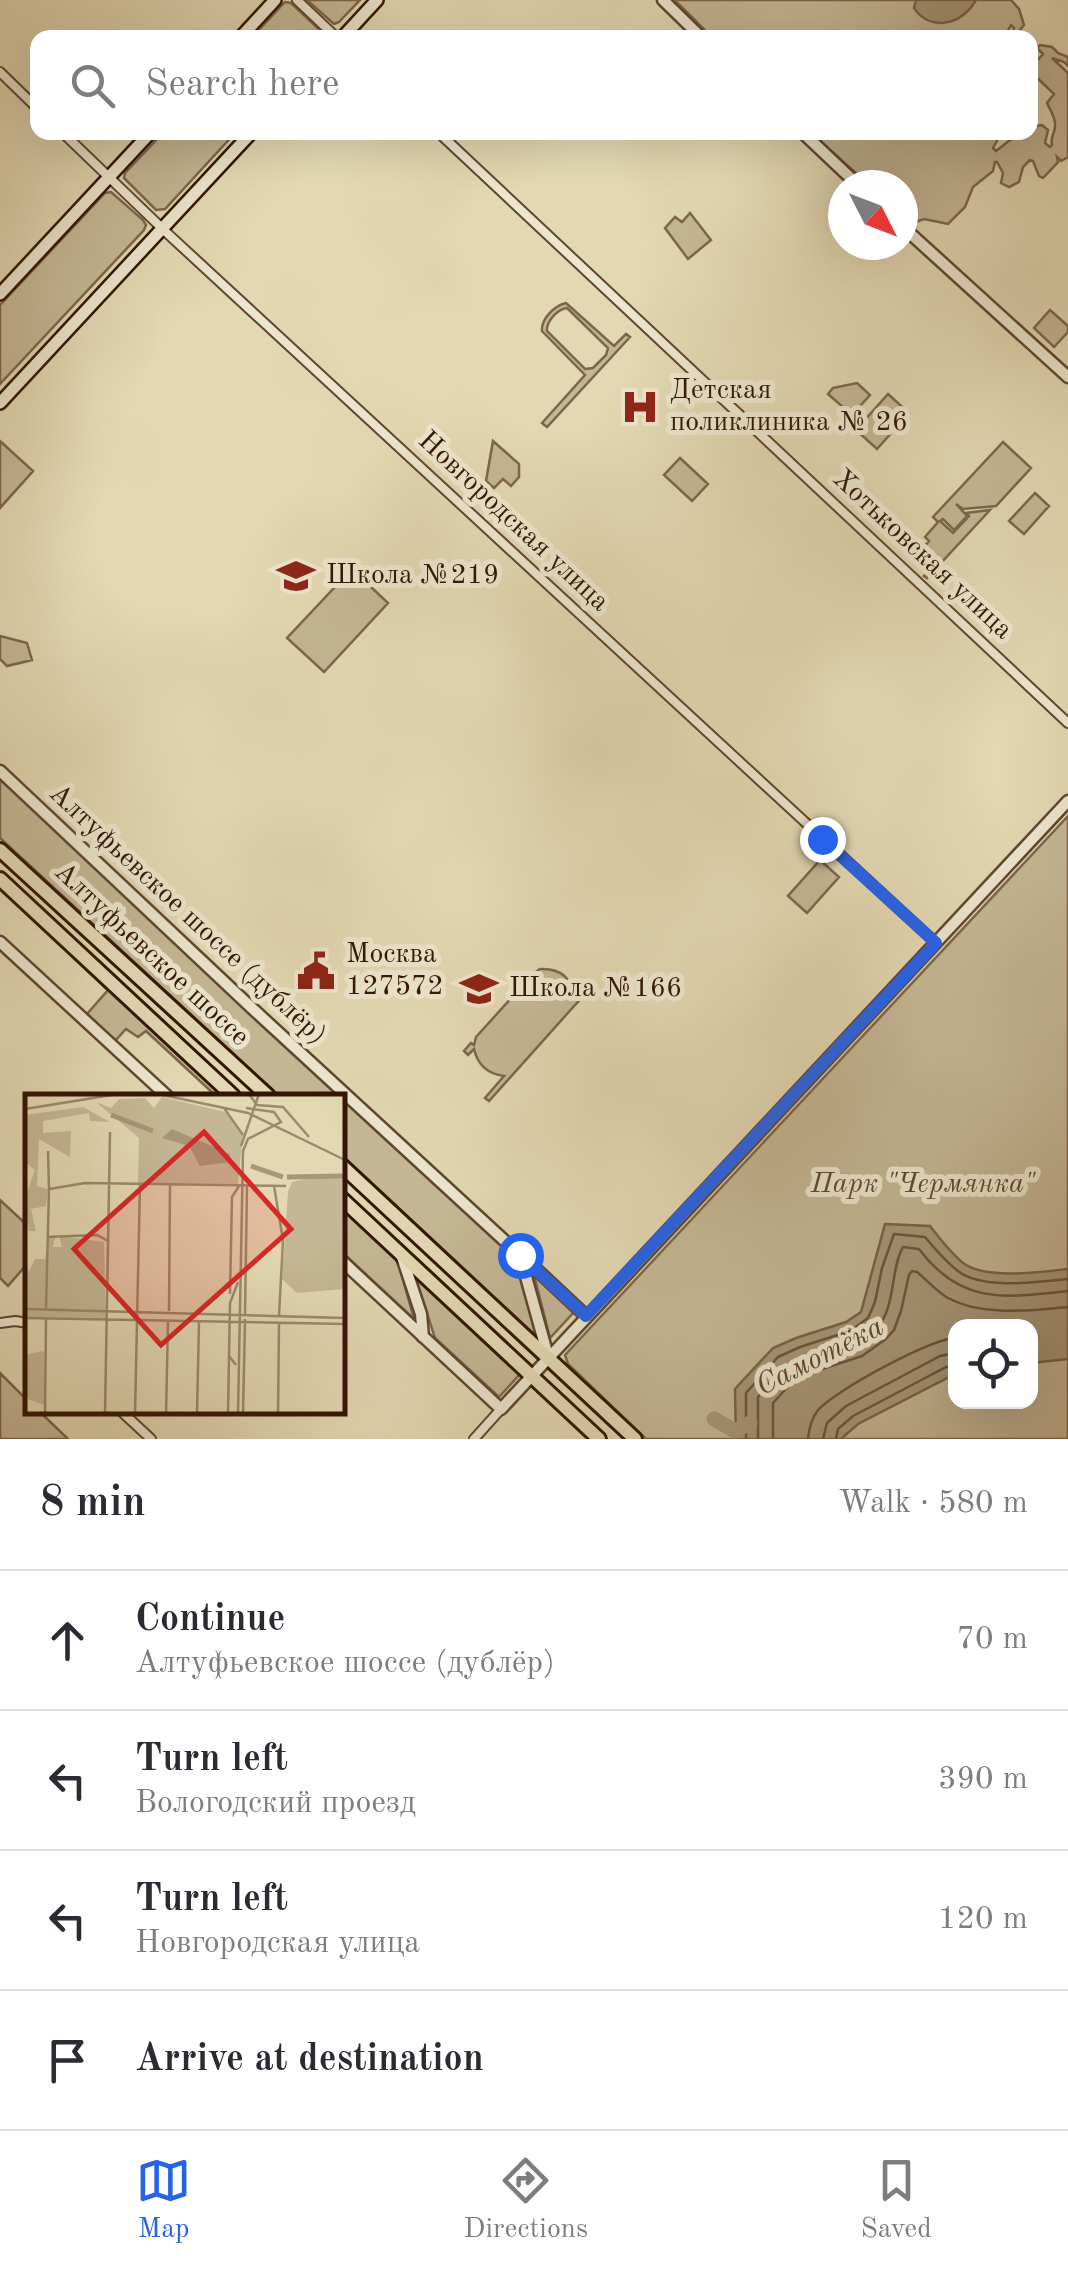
<!DOCTYPE html>
<meta charset="utf-8">
<style>
:root{--surface:#fff;--page:#f7f7f7;--text:#2b2b33;--muted:#7c7c81;--line:#e1e1e2;--accent:#2563eb}
body{margin:0;font-family:"Old Standard TT",serif;background:var(--page);color:var(--text)}
.controls{position:absolute;right:30px;bottom:30px;display:grid;overflow:hidden;border-radius:20px;box-shadow:0 10px 40px #0002}
.controls button{width:90px;height:90px;display:grid;place-items:center;padding:0;border:0;border-bottom:2px solid var(--line);background:var(--surface);color:var(--text);font:50px sans-serif}
.compass{position:absolute;left:828px;top:170px;width:90px;height:90px;border-radius:50%;background:var(--surface);box-shadow:0 10px 40px #0002;rotate:132deg}
.stop{position:absolute;width:30px;height:30px;margin:-22px;border:8px solid #2563eb;border-radius:50%;background:#fff}
.stop.end{background:#2563eb;border-color:#fff;box-shadow:0 2px 10px #0008}
.list{margin:0;padding:0;list-style:none}
h2{display:flex;justify-content:space-between;align-items:center;height:130px;margin:0;padding:0 40px;font-size:42px}
h2 small{font-size:32px;font-weight:400;color:var(--muted)}
.list li{display:grid;grid-template-columns:65px 1fr auto;gap:30px;align-items:center;box-sizing:border-box;height:140px;padding:0 40px;border-top:2px solid var(--line)}
.list b{display:block;font-size:38px;white-space:nowrap}
.list p{margin:0;font-size:32px;white-space:nowrap;color:var(--muted)}
.list em{font-size:32px;font-style:normal;color:var(--muted)}
.icon{flex:none;width:55px;height:55px;fill:none;stroke:currentColor;stroke-width:2;stroke-linecap:round;stroke-linejoin:round}
.map{position:relative;flex:none;width:1068px;height:1439px;overflow:hidden}
.search{position:absolute;background:var(--surface);box-shadow:0 10px 40px #0002;left:30px;right:30px;top:30px;height:110px;display:flex;align-items:center;gap:25px;box-sizing:border-box;padding:0 35px;border-radius:20px;color:var(--muted);font-size:38px}
.sheet{height:690px;background:var(--surface)}
nav{display:flex;justify-content:space-around;align-items:center;box-sizing:border-box;height:140px;border-top:2px solid var(--line);background:var(--surface);font-size:28px;color:var(--muted)}
nav a{display:grid;justify-items:center;gap:5px}
nav .on{color:var(--accent)}
.map>svg:first-child{display:block}
.green{fill:#c5b795;stroke:#7c664c;stroke-width:2.5;fill-rule:evenodd}
.water{fill:#a79678;stroke:#78634a;stroke-width:2.5}
.lines{fill:none;stroke-linecap:round;stroke-linejoin:round}
.shore{stroke:#6c563e;stroke-width:2.5}
.river{stroke:#a79678;stroke-width:15}
.minor-casing{stroke:#5e4630;stroke-width:12}
.tertiary-casing{stroke:#5e4630;stroke-width:15}
.secondary-casing{stroke:#321604;stroke-width:16}
.primary-casing{stroke:#321604;stroke-width:18}
.minor{stroke:#ede6ce;stroke-width:8}
.tertiary{stroke:#ede6ce;stroke-width:10}
.secondary{stroke:#ede6ce;stroke-width:11}
.primary{stroke:#e3d8b3;stroke-width:12}
.route{stroke:#2563eb;stroke-width:12}
.labels{text-anchor:middle;dominant-baseline:central;stroke-width:10;stroke-linejoin:round;paint-order:stroke}
.poi-label{font-size:28px;fill:#321604;stroke:#ede6ce;text-anchor:start}
.street-label{font-size:28px;fill:#321604;stroke:#ede6ce}
.park-label{font-size:28px;font-style:italic;fill:#5e4630;stroke:#ede6ce}
.water-label{font-size:30px;font-style:italic;fill:#614932;stroke:#ede6ce}
.inset-river{fill:none;stroke:#a79678;stroke-width:5}
.inset-road{fill:none;stroke:#9c8a6d;stroke-width:2.5}
.view{fill:#d62828;fill-opacity:0.15;stroke:#d62828;stroke-width:5}
.inset-edge{fill:none;stroke:#321604;stroke-width:5}
</style>
<div class="map">
<svg width="1068" height="1439" viewBox="0 0 1068 1439">
<rect width="100%" height="100%" fill="#e3d8b3"/>
<filter id="stains"><feTurbulence type="fractalNoise" baseFrequency=".002" numOctaves="4"/><feColorMatrix values="0 0 0 0 .2 0 0 0 0 .09 0 0 0 0 .02 0 0 0 .5 -.17"/></filter>
<radialGradient id="worn" r=".72"><stop offset=".6" stop-color="#630" stop-opacity="0"/><stop offset="1" stop-color="#630" stop-opacity=".3"/></radialGradient>
<path class="green" d="M307,0H360L339,22L334,24Z
M674,0H1011L1019,9L1024,25L1020,30V34L1025,37H1015L1012,34L1014,28L1011,25L1004,38L712,37C699,25 688,12 674,0Z
M285,2L291,3L323,33L322,37H252Z
M1040,45L1052,47L1058,53L1068,57V66L1064,62L1052,58L1068,73V157L1061,161L1057,157L1058,162L1043,178L1039,176L1033,161L1030,160L1023,167L1019,182L1009,187L1001,183L1003,173L997,162H995L993,171L973,187L965,207L948,224L924,219L913,223L903,214V185H869C850,167 830,151 812,133H997V141L993,148L996,151L1014,137L1025,136L1035,126L1042,125L1048,130L1045,143L1050,147L1052,145C1050,136 1055,134 1055,126C1056,118 1050,110 1047,103L1054,94L1031,72V67L1043,54L1037,48Z
M164,132L235,133L165,209L156,210L124,178L125,173Z
M111,192L143,220L146,225L144,230L0,384V305L105,193Z
M690,213L711,240L688,259L665,228L675,217L682,222Z
M566,303L614,346L626,334L630,337L547,427L542,423L585,375L542,331C541,319 554,306 566,303ZM567,308L608,348L606,355L593,368L585,369L547,331C546,321 558,309 567,308Z
M1050,310L1068,326V332L1054,347L1034,328Z
M857,383L870,395L852,415L828,394L833,388Z
M888,394L909,413L877,449L856,430Z
M0,441L33,471L0,508Z
M493,441L519,464V477L511,486L503,479L494,488L486,481Z
M1003,442L1031,468L996,506L963,509L956,504L967,516L954,530L943,519L940,521L953,533L969,516L966,513L990,510L927,578L924,576L938,560L924,547L929,541L925,537L938,522L933,517Z
M680,458L708,484L692,501L664,475Z
M1035,493L1049,506L1024,534L1009,521Z
M352,569L388,603L324,672L287,638Z
M0,636L27,643L32,660L7,666L0,659Z
M0,778L516,1257L536,1336L343,1156L342,1096H279L0,838Z
M1068,816V1439H646L568,1364L565,1355ZM956,1326H1030V1402H956Z
M820,860L839,877L807,913L788,896Z
M0,887L224,1096H216L146,1031L138,1037L126,1029L115,1041L87,1014L108,990Z
M540,969C559,968 571,977 574,996L580,991L584,995L489,1101L485,1098L504,1076C488,1074 478,1066 474,1049L468,1055L464,1051L471,1043L474,1045L476,1037L533,974Z
M0,1200L27,1225V1264L8,1286L0,1278Z
M342,1207L397,1258L414,1319L343,1253Z
M414,1273L521,1373L499,1397L435,1338Z
M534,1275L574,1312L550,1338Z
M0,1373L27,1400L28,1412H40L68,1439H0Z"/>
<path class="water" d="M916,0H976C963,24 931,33 914,8Z
M885,1224L930,1226C941,1240 950,1252 963,1263C986,1280 1040,1272 1068,1269V1359L1031,1363L1030,1326H956L955,1374L858,1424L841,1439H736L735,1389L773,1348L796,1338L846,1322L861,1312Z"/>
<g class="lines">
<path class="shore" d="M746,1439V1393L778,1357L800,1347L850,1331L868,1318L875,1302L882,1268L894,1234L925,1237C935,1249 945,1261 958,1271C982,1290 1039,1282 1068,1279
M758,1439V1397C766,1388 774,1375 784,1368C812,1349 852,1353 877,1328C896,1307 890,1270 903,1247L919,1249C961,1305 1004,1298 1068,1291
M773,1439V1403L793,1381L810,1373L862,1356L886,1339L894,1330L901,1311L909,1275L912,1271L917,1272C927,1280 937,1292 948,1298C983,1317 1030,1310 1068,1307
M808,1439C809,1428 811,1419 818,1410C836,1390 930,1339 956,1338
M823,1439L827,1423L846,1406L940,1356L956,1353
M836,1439L838,1429L853,1416L946,1367L956,1366"/>
<path class="river" d="M714,1419L735,1431L750,1423"/>
<g class="minor-casing">
<path id="minor" d="M297,0L337,38
M0,72L38,109
M62,132L168,234L936,943
M438,132L1068,723
M0,1323L15,1321L28,1323
M122,1412L151,1439
M474,1439L501,1409"/>
</g>
<g class="tertiary-casing">
<path id="tertiary" d="M663,0L702,38
M802,132L858,185
M903,227L1068,377
M0,771L254,1010L520,1255L548,1356
M0,942L167,1096
M401,1254L421,1314L423,1337
M521,1255L586,1316
M342,1261L501,1409L1068,801"/>
</g>
<g class="secondary-casing">
<path id="secondary" d="M240,38L275,0
M342,38L377,0
M0,294L151,132
M0,403L252,132"/>
</g>
<g class="primary-casing">
<path id="primary" d="M0,850L268,1096
M0,879L233,1096
M342,1166L635,1439
M342,1199L599,1439"/>
</g>
<use href="#minor" class="minor"/>
<use href="#tertiary" class="tertiary"/>
<use href="#secondary" class="secondary"/>
<use href="#primary" class="primary"/>
</g>
<g class="lines">
<path class="route" d="M520,1255L586,1316L936,943L822,839"/>
</g>
<defs>
<g id="hospital-bare" transform="scale(3)"><path d="M-5-5h3v3.5h4V-5h3V5h-3V1.5h-4V5h-3Z" fill="#8f2418" stroke="#ede6ce" stroke-width="2.5" paint-order="stroke"/></g>
<g id="school-bare" transform="scale(3)"><path d="M0-5L7-2L0 1L-7-2ZM-4 1L0 2.5L4 1V4Q0 6-4 4Z" fill="#8f2418" stroke="#ede6ce" stroke-width="2.5" paint-order="stroke"/></g>
<g id="civic-bare" transform="scale(3)"><path d="M-.6-6.5H3V-4.5H.6V-3L4-1V1h2V6H-6V1h2V-1L-.6-3ZM-1.2 2.5V6h2.4V2.5Z" fill="#8f2418" stroke="#ede6ce" stroke-width="2.5" paint-order="stroke"/></g>
</defs>
<g fill-rule="evenodd">
<use href="#hospital-bare" x="640" y="407"/>
<use href="#school-bare" x="296" y="576"/>
<use href="#civic-bare" x="316" y="971"/>
<use href="#school-bare" x="479" y="989"/>
</g>
<g class="labels">
<g class="poi-label">
<text x="670" y="391">Детская<tspan x="670" dy="32">поликлиника № 26</tspan></text>
<text x="326" y="576">Школа №219</text>
<text x="346" y="955">Москва<tspan x="346" dy="32">127572</tspan></text>
<text x="509" y="989">Школа №166</text>
</g>
<g class="street-label">
<text transform="translate(513 522) rotate(43)">Новгородская улица</text>
<text transform="translate(922 555) rotate(43)">Хотьковская улица</text>
<text transform="translate(187 915) rotate(43)">Алтуфьевское шоссе (дублёр)</text>
<text transform="translate(151 955) rotate(43)">Алтуфьевское шоссе</text>
</g>
<g class="park-label">
<text x="923" y="1185">Парк "Чермянка"</text>
</g>
<g class="water-label">
<text transform="translate(820 1357) rotate(-27)">Самотёка</text>
</g>
</g>
<g transform="translate(25 1094)">
<rect width="320" height="320" fill="#e3d8b3"/>
<path d="M137,3L201,18L218,39L213,90L113,89L114,44L71,8L86,14L94,5L120,4L129,14ZM58,13L85,28L65,27L64,19L18,27V39L46,37L45,63L14,45L12,92L23,95L21,112L6,115L11,137H4L3,128L0,165L4,178L10,165H20L23,144H30L28,153H37L34,142L79,148L81,224L0,223V104L10,76L0,68V21ZM289,83L320,85V195L272,199L257,185L263,98L267,88ZM17,257L19,259V311L0,304V261Z" fill="#c5b795"/>
<path d="M147,35L205,60L206,68L175,72L164,52L137,44Z" fill="#a79678"/>
<path class="inset-river" d="M86,21L128,37M226,72L258,83M262,83L320,82"/>
<path class="inset-road" d="M133,0L223,19L320,66M224,0L232,11L258,13L284,43M199,14L218,41M0,15L93,0M216,52L234,0M23,57L24,95M249,92L258,146L254,222M22,143L72,141L83,147M205,200L207,103L214,92M21,214L24,95L60,89L261,92M0,215L320,224M144,217L145,90M220,220L222,92M0,224L320,230M211,271L204,262L205,209L213,188M20,320L21,225M80,320L85,38M110,320L115,90M141,320L143,228M172,320L174,228M203,320L204,263M213,320L218,57L223,45L256,28L249,18L221,14M218,320L220,225M253,320L254,229"/>
<path class="view" d="M179,38L266,135L136,251L49,155Z"/>
<rect width="320" height="320" class="inset-edge"/>
</g>
<rect width="100%" height="100%" filter="url(#stains)"/>
<rect width="100%" height="100%" fill="url(#worn)"/>
</svg>
<div class="controls">
<button><svg class="icon" aria-label="locate" viewBox="0 0 24 24"><circle cx="12" cy="12" r="6"/><path d="M12 2v4M12 18v4M2 12h4M18 12h4"/></svg></button>
</div>
<svg class="compass" viewBox="-18 -18 36 36"><path d="M0-13l5 13h-10z" fill="#e53935"/><path d="M0 13l5-13h-10z" fill="#7c7c81"/></svg>
<div class="stop" style="left:520px;top:1255px"></div>
<div class="stop end" style="left:822px;top:839px"></div>
<div class="search"><svg class="icon" aria-label="search" viewBox="0 0 24 24"><circle cx="10" cy="10" r="6"/><path d="M15 15l6 6"/></svg>Search here</div>
</div>
<section class="sheet">
<h2>8 min<small>Walk · 580 m</small></h2>
<ul class="list">
<li><svg class="icon" aria-label="ahead" viewBox="0 0 24 24"><path d="M12 20V5M6 11l6-6 6 6"/></svg><div><b>Continue</b><p>Алтуфьевское шоссе (дублёр)</p></div><em>70 m</em></li>
<li><svg class="icon" aria-label="left" viewBox="0 0 24 24"><path d="M17 20v-9H6M10 6l-5 5 5 5"/></svg><div><b>Turn left</b><p>Вологодский проезд</p></div><em>390 m</em></li>
<li><svg class="icon" aria-label="left" viewBox="0 0 24 24"><path d="M17 20v-9H6M10 6l-5 5 5 5"/></svg><div><b>Turn left</b><p>Новгородская улица</p></div><em>120 m</em></li>
<li><svg class="icon" aria-label="arrive" viewBox="0 0 24 24"><path d="M6 21V4h12l-3 4 3 4H6"/></svg><div><b>Arrive at destination</b></div></li>
</ul>
</section>
<nav>
<a class="on"><svg class="icon" aria-label="map" viewBox="0 0 24 24"><path d="M3 6l6-2 6 2 6-2v14l-6 2-6-2-6 2zM9 4v14M15 6v14"/></svg>Map</a>
<a><svg class="icon" aria-label="directions" viewBox="0 0 24 24"><path d="M12 3l9 9-9 9-9-9zM9 14v-3h6M13 9l2 2-2 2"/></svg>Directions</a>
<a><svg class="icon" aria-label="saved" viewBox="0 0 24 24"><path d="M7 4h10v16l-5-4-5 4z"/></svg>Saved</a>
</nav>
